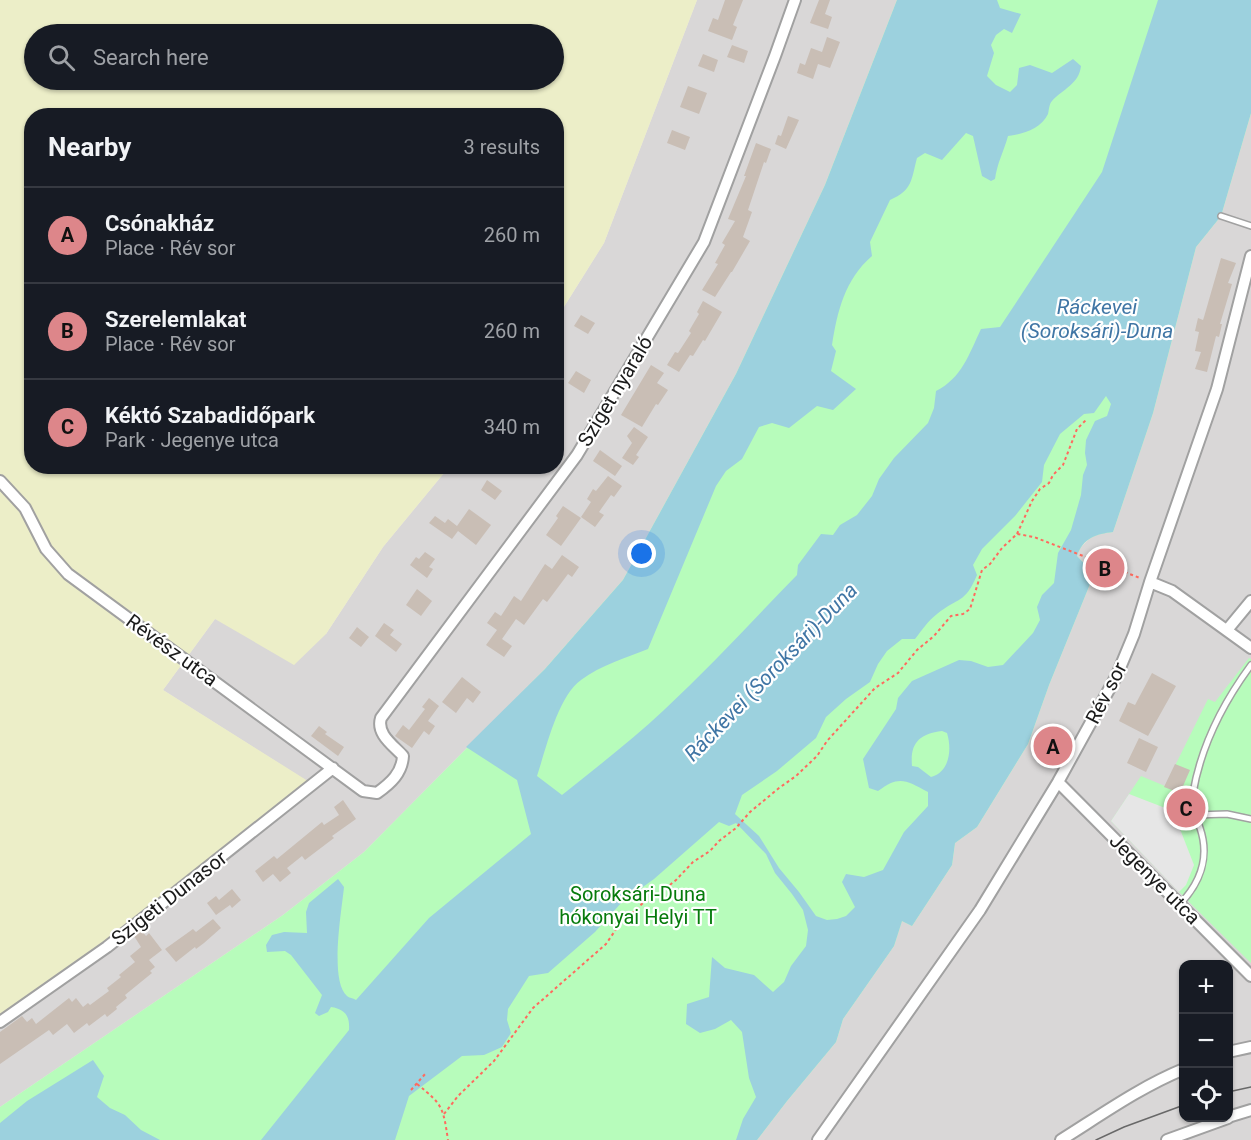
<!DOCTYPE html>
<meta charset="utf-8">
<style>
:root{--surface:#171b24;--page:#20242c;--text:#f1f3f6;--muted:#9ea1a6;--line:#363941;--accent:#dd868a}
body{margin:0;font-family:Roboto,sans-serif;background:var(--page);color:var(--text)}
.controls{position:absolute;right:18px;bottom:18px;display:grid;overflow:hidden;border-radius:12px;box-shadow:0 2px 4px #0004}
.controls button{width:54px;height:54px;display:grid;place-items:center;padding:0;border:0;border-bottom:2px solid var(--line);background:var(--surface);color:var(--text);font:30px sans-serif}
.you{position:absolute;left:642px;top:554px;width:21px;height:21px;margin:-15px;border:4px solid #fff;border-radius:50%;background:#1a73e8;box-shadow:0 0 0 9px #1a73e833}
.badge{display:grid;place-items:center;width:39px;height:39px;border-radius:50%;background:var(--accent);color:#111;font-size:20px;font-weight:700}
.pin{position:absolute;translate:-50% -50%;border:3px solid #fff;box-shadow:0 2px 6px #0006}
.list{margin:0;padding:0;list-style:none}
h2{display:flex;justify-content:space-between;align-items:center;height:78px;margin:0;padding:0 24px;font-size:26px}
h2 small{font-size:20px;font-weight:400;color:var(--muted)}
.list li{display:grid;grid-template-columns:39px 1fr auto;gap:18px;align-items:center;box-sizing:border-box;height:96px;padding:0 24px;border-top:2px solid var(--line)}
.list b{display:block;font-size:22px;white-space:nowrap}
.list p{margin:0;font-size:20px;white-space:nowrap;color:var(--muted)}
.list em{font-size:20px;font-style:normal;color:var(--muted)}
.icon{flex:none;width:33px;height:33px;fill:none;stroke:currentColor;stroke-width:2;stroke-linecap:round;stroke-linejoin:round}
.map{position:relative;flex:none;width:1251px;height:1140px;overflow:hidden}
.search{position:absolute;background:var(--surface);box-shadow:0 2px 4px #0004;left:24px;top:24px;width:540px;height:66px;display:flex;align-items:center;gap:15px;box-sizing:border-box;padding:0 21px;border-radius:33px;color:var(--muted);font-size:22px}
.panel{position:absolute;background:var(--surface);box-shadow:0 2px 4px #0004;left:24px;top:108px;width:540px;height:366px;border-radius:24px}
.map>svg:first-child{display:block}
.residential{fill:#d9d7d7;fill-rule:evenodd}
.farmland{fill:#eceec8;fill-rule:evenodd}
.park{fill:#b7fcbb}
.parking{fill:#e6e6e6}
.water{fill:#9cd1de;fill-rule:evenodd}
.building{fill:#c9beb5}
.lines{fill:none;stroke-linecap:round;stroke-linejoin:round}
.service-casing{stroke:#a1a1a1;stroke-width:8}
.minor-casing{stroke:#a1a1a1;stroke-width:14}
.path{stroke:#ff6a5e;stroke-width:2;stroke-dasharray:3 3;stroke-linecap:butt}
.service{stroke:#fff;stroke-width:5}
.minor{stroke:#fff;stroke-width:10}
.tram{stroke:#686868;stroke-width:1.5}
.labels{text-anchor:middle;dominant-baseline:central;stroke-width:4.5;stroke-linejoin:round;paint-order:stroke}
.street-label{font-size:20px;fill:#1a1a1a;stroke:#fff}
.park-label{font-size:20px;fill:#067b0c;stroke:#fff}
.water-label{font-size:21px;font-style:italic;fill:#4076a5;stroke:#fff}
</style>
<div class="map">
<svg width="1251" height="1140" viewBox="0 0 1251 1140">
<rect width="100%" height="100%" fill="#ede8df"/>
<path class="residential" d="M697,0H897L825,185L736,374L623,580L545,669L364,852L283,915L0,1107V1015L126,928L310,783L163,690L215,619L326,634L383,547L449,467L556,466L557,318L604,243Z
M1251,113V1140H757L787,1101L836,1042L843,1019L894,946L902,920L912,926L952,865L955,843L977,827L1028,744L1049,685L1094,574L1077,556L1080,548L1094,534L1113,532L1153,413L1196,247L1221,216ZM1184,964H1228V1118H1184Z"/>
<path class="farmland" d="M0,0H697L604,243L557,318L556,116H32V466L449,467L383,547L326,634L294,665L215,619L163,690L311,783L126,928L0,1015ZM34,34H554V80H34Z"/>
<path class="park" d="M897,0H1251V113L1221,216L1196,247L1153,413L1113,532C1096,534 1083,538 1077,556L1094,574L1049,685L1028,744L977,827L955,843L952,865L912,926L902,921L894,946L843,1019L836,1042L787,1101L757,1140H0V1107L283,915L364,852L545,669L623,580L736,374L825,185Z
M1249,658L1251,659V963L1185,898L1111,821L1141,776L1165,786L1208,699L1215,702Z"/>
<path class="parking" d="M1129,794L1173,811L1194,865L1186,885L1179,892L1111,821Z"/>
<path class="water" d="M897,0H997L1000,8L1021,14L1012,33L1004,29L996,35L991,45L994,53L987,76L996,85L1010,92L1017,85L1019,68L1030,65L1052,73L1073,59L1081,66C1079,84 1063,89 1052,101C1049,104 1049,110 1048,114C1041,129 1023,134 1008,136C1004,151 997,163 995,179L991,181L982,176L973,136L966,133L942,160L925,153L917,158C911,180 913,190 890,200L870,242L872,256C845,279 837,312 832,345L836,351L831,371L856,389L833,410L817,406L789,428L772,423L759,427L742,459L726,471L716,486L648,649C626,658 601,665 581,680C558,696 546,749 537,776L562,795C597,767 632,740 664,710C710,667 753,620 797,575L798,565L821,534L833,535L840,525L857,515L872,496L879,479L894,458L928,423L934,408L936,391C962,378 969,354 981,329L1000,327L1102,172L1158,0H1251V113L1221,216L1196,247L1153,413L1113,532C1096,534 1083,538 1077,556L1094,574L1049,685L1028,744L977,827L955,843L952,865L912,926L902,921L894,946L843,1019L836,1042L787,1101L757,1140H736L743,1119L756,1097L749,1078L742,1032L731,1020L715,1029L700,1033L686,1024L687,1004L709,997L712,957L725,968L754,975L773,992L784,982L791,966L806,946L808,930L803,910L792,894L775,873L766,854L736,823L729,826L719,822L654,879L622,902L595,932L548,973L529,976L508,1009L507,1020L511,1033L502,1047L484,1055L462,1056L409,1096L395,1140H261L349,1030C350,1016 345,1009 331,1007L328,1012L319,1016L315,1013L322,995L291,955L285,951L267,952L266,945L272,935L284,932L307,933L306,912L309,903L338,879L344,887C342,909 329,981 347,996C349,998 353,998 356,1000L429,918L531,834L517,780L466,747L545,669L623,580L736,374L825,185ZM1106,396L1111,404L1107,416L1095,421L1086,440L1085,453L1087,465L1083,475L1081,495L1071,530L1058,553L1054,583L1042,595L1037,607L1040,620L1033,633L1003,665L988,667L971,661L959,660L912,681L898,698L896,709L863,759L869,788L878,791C899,775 906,780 928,792V806L904,832L883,870L864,877L846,874L842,882L855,907L846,916L837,919L827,920L816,916L799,892L779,868L759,836L735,814L742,795L777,771L816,738L826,717L846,699L870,682L878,664L887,651L902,639H915C922,630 928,621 937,614C958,597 965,604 977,575L973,565L982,549L1015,516L1042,482L1044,465L1060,434L1084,414L1094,413ZM942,731L947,733C952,749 950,772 931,777L918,767L912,766C910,743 919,734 942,731Z
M93,1060L104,1076L97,1097L110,1108L125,1115L141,1130L160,1140H0V1123L27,1101Z"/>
<path class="building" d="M725,0H743L733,25L737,27L732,40L708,31L713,18L718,20Z
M819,0H830L825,14L832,17L828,29L810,23Z
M827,37L840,42L830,68L818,64L813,79L797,73L800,63L805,65L811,48L822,52Z
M732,45L748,51L744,63L727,57Z
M703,54L718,60L714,72L698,66Z
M688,86L707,93L699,114L680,107Z
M788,116L799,120L786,149L775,144L778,135L781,136Z
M672,130L690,137L685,150L667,143Z
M756,143L771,149L766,163L764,162L748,210L752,212L743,237L750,241L732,272H731L715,297L702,290L718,264L715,263L725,245L722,243L735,221L728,219L746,176H744Z
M1221,258L1236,263L1228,283L1232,284L1220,324H1222L1219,337L1216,336L1207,372L1195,369L1201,352L1195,351L1199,332L1195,331L1198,318L1203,320L1204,317Z
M703,301L722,312L705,341L703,340L693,356L690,355L679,372L667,365L675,352L678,353L691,333L689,331L699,314L697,312Z
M581,315L595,323L588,334L574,326Z
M651,365L664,373L657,383L668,390L658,405L656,404L642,427L621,415Z
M576,371L591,380L584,393L568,383Z
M634,427L648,437L636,455L639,457L633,465L622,458L632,443L627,436Z
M600,450L622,466L615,476L593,461Z
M608,476L622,486L614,497L611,495L599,512L604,515L595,527L581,517L591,502L587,499L593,489L596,491Z
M487,480L502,491L495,500L481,490Z
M563,506L581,518L561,546L546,535L558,518L556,516Z
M469,509L491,525L476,545L458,531L452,539L429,523L435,516L445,523L448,519L457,526Z
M425,552L435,559L429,567L433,569L427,578L410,565L416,557L419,559Z
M562,555L579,567L572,577L568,574L547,602L543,599L524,625L516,619L502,639L512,646L504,657L486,645L497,630L487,623L495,612L501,616L514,596L521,601L545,564L552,569Z
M417,589L432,601L421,616L406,605Z
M384,623L394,630L390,635L402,644L396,652L375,636Z
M357,627L369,637L361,647L349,638Z
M1152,673L1176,686L1148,736L1119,721L1128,702L1135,705Z
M462,677L481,692L473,703L467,698L456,713L442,702Z
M429,698L439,706L428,721L435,726L429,735L424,731L412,748L395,736L403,725L409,730L425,709L422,707Z
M319,726L327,732L325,734L344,747L338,756L311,736Z
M1139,738L1158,747L1146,772L1127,763Z
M1175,764L1190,770L1180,793L1164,787Z
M343,800L356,819L332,836L334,838L305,860L302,856L287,868L291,873L280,882L273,874L263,882L255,871L274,856L277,859L322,822L324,825L339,815L334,807Z
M232,889L241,900L232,908L230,905L216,915L207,903L216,896L219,900Z
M213,919L221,928L204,943L196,949L195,947L176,962L165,949L193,929L196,932Z
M141,930L146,936L149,933L162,950L149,960L155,967L150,971L152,973L125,995L127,998L116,1007L117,1009L107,1017L105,1014L89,1026L87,1023L74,1033L67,1024L53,1035L49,1030L0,1064V1032L22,1016L27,1022L32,1018L36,1024L69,998L72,1002L76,998L83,1007L88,1003L90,1005L109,991L107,988L121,977L119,975L135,962L130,956L141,947L134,936Z"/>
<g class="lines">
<g class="service-casing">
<path id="service" d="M1221,216L1251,226
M1195,815L1227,814L1251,819
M1180,904C1200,883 1210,857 1200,828C1196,816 1191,807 1193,793C1201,746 1223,703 1251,665"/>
</g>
<g class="minor-casing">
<path id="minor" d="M0,481L25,508L46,549L68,574L363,791L377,793C391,783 402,773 403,756C393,745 376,734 381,718L577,455L704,242L775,56L795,0
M1150,582L1172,591L1251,648
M1227,630L1251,601
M1058,782L1251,976
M0,1022L107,947L333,768
M1228,1052L1251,1047
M1228,1117L1251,1110
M818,1140L980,910L1058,782L1117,675L1134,634L1150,582L1217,389L1251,256
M1061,1140C1101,1115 1140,1087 1184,1069
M1167,1140L1228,1118"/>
</g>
<path class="path" d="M1017,534L1032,501L1040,489L1049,483L1053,475L1063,465L1077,429L1087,419
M417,1084C443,1105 443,1107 448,1140
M411,1090L426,1073
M444,1114L458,1096L494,1061L533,1008L606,944L619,925L643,903L656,896L676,880L693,862L710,851L719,841L736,828L750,812L779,788L796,776L817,756L827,741L875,688L898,673L917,650L934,636L951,616L963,614L970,609L982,570L990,564L1002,548L1017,534L1034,537L1140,578"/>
<use href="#service" class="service"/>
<use href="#minor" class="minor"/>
<path class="tram" d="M1228,1092L1251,1087
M1096,1140L1124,1127L1184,1105"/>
</g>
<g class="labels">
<g class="street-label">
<text transform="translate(615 391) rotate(-59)">Sziget nyaraló</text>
<text transform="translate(172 650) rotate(36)">Révész utca</text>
<text transform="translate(1106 693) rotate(-63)">Rév sor</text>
<text transform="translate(1155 879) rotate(45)">Jegenye utca</text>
<text transform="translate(169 898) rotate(-38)">Szigeti Dunasor</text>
</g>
<g class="park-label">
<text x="638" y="894">Soroksári-Duna<tspan x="638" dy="23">hókonyai Helyi TT</tspan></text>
</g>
<g class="water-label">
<text x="1097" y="307">Ráckevei<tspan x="1097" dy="24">(Soroksári)-Duna</tspan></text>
<text transform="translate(771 672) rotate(-46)">Ráckevei (Soroksári)-Duna</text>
</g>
</g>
</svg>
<div class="controls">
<button>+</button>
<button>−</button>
<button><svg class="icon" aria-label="locate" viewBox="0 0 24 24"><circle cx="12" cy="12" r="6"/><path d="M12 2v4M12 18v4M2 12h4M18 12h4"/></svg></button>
</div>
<div class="you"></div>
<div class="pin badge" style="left:1053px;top:746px">A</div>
<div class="pin badge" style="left:1105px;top:568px">B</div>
<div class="pin badge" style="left:1186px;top:808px">C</div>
<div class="search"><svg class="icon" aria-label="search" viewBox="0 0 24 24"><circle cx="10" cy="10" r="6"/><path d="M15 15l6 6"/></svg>Search here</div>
<section class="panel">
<h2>Nearby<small>3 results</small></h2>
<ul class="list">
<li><span class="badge">A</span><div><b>Csónakház</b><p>Place · Rév sor</p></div><em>260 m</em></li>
<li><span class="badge">B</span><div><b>Szerelemlakat</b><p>Place · Rév sor</p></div><em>260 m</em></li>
<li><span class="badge">C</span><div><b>Kéktó Szabadidőpark</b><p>Park · Jegenye utca</p></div><em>340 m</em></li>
</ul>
</section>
</div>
